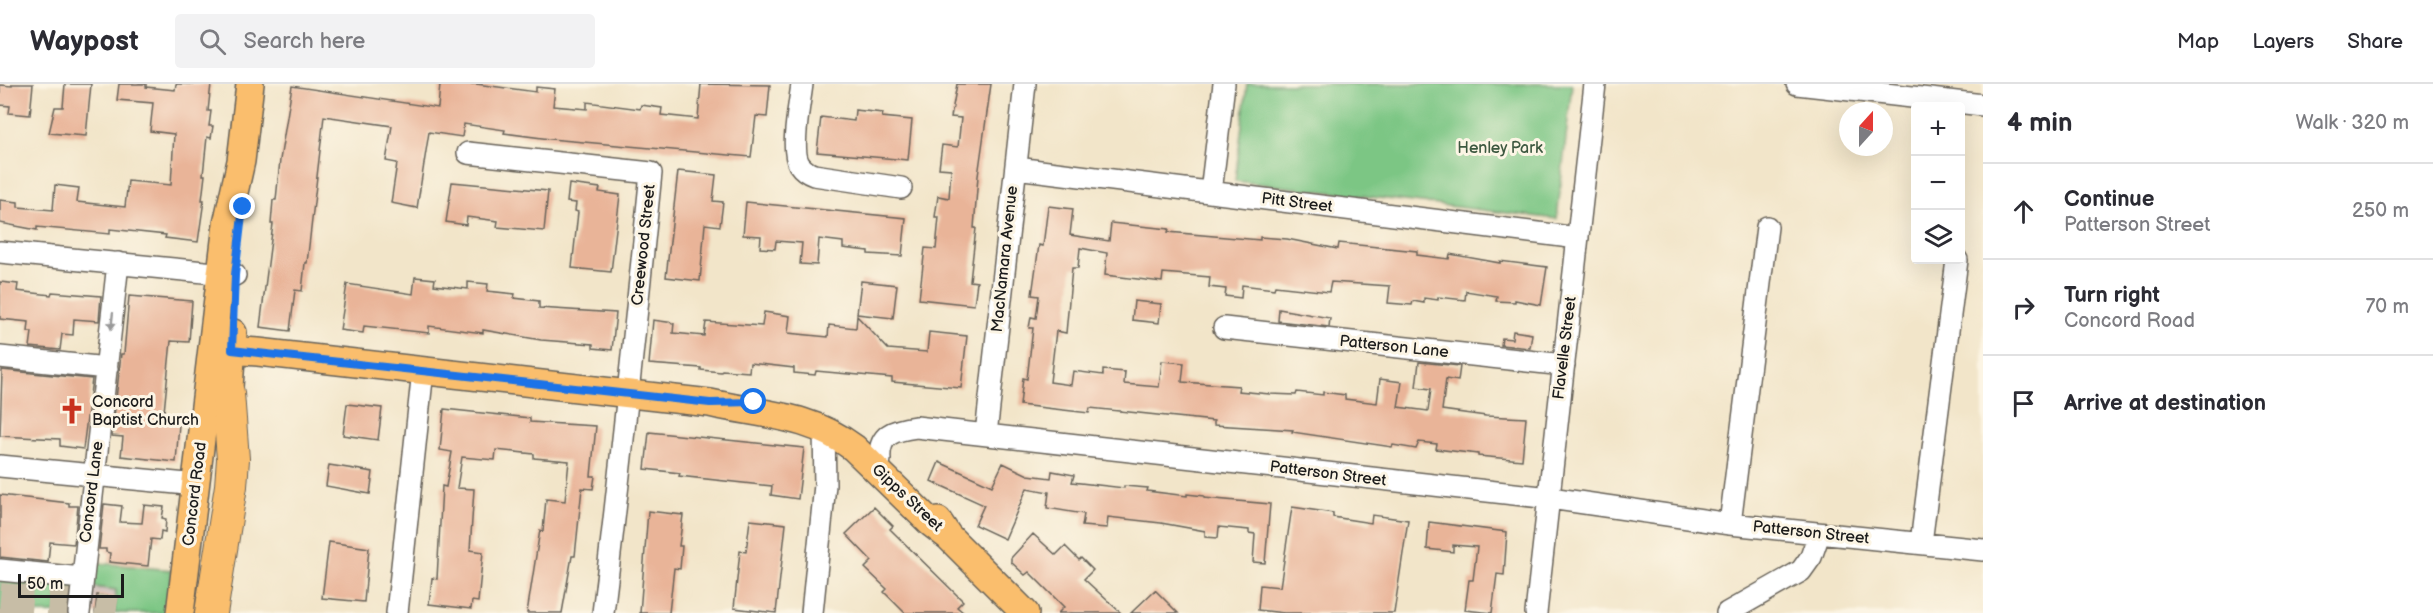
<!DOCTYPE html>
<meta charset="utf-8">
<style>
:root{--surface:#fff;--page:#f2f2f3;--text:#2b2b33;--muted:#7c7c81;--line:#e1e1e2}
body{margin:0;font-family:"Balsamiq Sans",sans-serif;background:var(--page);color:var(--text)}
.controls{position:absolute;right:18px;top:18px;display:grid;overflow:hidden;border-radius:6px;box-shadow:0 6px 24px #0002}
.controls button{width:54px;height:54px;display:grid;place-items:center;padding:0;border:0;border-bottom:2px solid var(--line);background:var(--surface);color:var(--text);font:30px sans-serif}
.compass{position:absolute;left:1839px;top:18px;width:54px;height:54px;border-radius:50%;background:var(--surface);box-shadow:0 6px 24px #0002;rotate:21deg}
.scale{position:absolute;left:18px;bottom:15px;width:106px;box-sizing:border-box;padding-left:6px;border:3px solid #1c1c1c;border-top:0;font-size:16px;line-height:21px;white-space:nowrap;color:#1c1c1c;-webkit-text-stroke:4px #fcf5e5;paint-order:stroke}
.stop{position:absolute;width:18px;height:18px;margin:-14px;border:4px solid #1a73e8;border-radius:50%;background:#fff}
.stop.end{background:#1a73e8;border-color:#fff;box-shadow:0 2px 6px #0008}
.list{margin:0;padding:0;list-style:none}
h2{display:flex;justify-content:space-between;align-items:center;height:78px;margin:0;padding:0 24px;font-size:26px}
h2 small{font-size:20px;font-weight:400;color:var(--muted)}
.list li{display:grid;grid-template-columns:39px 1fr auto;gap:18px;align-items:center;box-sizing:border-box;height:96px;padding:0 24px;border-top:2px solid var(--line)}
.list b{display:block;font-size:22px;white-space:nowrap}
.list p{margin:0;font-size:20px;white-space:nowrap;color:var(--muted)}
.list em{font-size:20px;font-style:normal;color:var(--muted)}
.icon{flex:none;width:33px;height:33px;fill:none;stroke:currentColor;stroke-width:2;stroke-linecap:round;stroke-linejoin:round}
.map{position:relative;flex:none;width:1983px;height:529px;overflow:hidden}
header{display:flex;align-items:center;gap:36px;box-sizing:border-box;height:84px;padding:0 30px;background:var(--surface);border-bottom:2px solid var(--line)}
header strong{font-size:28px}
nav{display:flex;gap:33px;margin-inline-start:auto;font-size:21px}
.search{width:420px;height:54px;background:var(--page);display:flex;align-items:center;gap:15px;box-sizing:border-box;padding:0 21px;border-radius:6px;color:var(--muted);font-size:22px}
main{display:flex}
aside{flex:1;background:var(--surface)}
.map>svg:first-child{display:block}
.industrial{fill:#d0c0bc}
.green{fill:#7bc684;stroke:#4c7150;stroke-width:1.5}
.building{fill:#e9b498}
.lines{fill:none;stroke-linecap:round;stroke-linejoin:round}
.highway-tunnel{stroke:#c7bda6;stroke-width:32;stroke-dasharray:32 16;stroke-linecap:butt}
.minor-casing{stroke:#676259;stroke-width:24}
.major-casing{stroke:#676259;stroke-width:30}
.highway-casing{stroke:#676259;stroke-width:34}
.minor{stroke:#fff;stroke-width:21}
.major{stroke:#fabe6d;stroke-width:27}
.highway{stroke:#fabe6d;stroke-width:32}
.oneway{fill:#999}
.route{stroke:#1a73e8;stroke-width:8}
.labels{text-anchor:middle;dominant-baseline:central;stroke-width:6;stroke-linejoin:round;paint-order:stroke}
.park-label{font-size:16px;fill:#3d5840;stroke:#fcf5e5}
.street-label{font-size:16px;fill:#1c1c1c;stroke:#fcf5e5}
.poi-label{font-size:16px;fill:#1c1c1c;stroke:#fcf5e5;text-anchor:start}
</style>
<header>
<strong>Waypost</strong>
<div class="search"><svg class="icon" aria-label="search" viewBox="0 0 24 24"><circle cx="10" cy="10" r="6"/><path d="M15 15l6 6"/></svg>Search here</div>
<nav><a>Map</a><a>Layers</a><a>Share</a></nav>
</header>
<main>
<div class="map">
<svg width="1983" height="529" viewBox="0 0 1983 529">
<rect width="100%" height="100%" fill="#fcf5e5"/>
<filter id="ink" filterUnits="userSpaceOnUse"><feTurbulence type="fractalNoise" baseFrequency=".0167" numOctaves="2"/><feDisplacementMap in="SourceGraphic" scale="12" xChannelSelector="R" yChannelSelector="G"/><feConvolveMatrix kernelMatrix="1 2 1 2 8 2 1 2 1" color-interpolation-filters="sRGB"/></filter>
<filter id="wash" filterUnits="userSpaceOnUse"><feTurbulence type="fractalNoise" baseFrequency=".008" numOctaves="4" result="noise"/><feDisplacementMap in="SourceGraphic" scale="24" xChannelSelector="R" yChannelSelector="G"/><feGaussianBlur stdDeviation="1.35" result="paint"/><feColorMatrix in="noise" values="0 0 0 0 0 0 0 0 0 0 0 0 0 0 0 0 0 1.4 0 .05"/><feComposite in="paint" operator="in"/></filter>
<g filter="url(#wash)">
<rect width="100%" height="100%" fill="#f2e5c9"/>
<path class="industrial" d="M86,502L116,506L114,529H84Z"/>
<path class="green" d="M1247,0H1572L1557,135L1235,97Z
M88,478L172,486L167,529H114L116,506L86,502Z
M0,491L77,499L73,529H0Z"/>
<g id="blocks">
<path class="building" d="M12,0H33L30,31L9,29L10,22L0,21V1L12,2Z
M65,0H91L86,52L49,49L55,23H63Z
M119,0H146V3L175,6L176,0H211L208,27H211L209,42H213L211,54L207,53L203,91H205L202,116H204L198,158L165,154L166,151L110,145V150L37,143V146L0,139V116L18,118V123L53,126L55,101L79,104L77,118L125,123L128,97L171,101L174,50L150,47L153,19L117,16Z
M440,0H476L536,8V3L555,5L553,22L587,25V18L640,25L641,21L662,24L661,31L698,35L701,0L770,1L767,33L756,32L751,73L550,55L504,49L505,46L464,40L462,53L429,48L417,124L391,119L397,79L386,77L392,42L324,32L307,179H305L302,207L295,206L290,247L260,243L273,140H271L273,116H276L280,76L292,2L438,24Z
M957,0H991L978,92L974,144H976L970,197L977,198L974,221L919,215L925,164L936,165L939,133H935L938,112L949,114L951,85L939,84L942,61L958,63L961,34L951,33Z
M855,26L883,29L882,33L912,36L908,76L817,68L821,33L854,37Z
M678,87L716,91L713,117L723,118L720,142L705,140L700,197L666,193Z
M452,98L548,107L544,147L497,143L498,137L467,133L466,141L446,138Z
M569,100L600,104L599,108L620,111L611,188L572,184L578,128L575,127L576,119L567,118Z
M746,118L906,134L902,172L868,170V167L843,164V158L819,155L817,181L800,180L802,159L776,157L775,165L760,164L761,152L743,151Z
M1048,122L1073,125L1070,151L1109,157L1111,139L1169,145L1168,148L1260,156V153L1287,155L1338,165L1339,159L1417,167V171L1449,175L1450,170L1500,179V177L1547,183L1541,221L1515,216V218L1496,217L1497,212L1466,207L1465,216L1438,213V216L1424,214V219L1413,217L1412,221L1388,219L1390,202L1331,198L1329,208L1275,202L1274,205L1242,201L1241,214L1225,212L1226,205L1209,203L1210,193L1163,189L1162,198L1105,191L1107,169L1080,164L1078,184H1072L1066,249L1056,247L1050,298L1071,301L1073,287L1103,291V286L1125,288L1124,300L1159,303L1162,277L1184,279L1182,298L1239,302L1238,307L1270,310L1296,311L1297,308L1323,311V308L1345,311V315L1377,319L1380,295L1402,298L1398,323L1428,327L1431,305L1416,303L1419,278L1460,282L1458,297L1446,295L1442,326L1486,332L1526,334L1522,376L1478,372V370L1436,365L1437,360L1419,358L1416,365L1393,361L1392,363L1292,348L1293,346L1214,341V337L1129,328L1090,324L1089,329L1020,321L1023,294L1027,295L1033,244H1029L1031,233L1036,234L1039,212L1032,211L1039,161L1043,162Z
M415,193L435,195L434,201L468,205V198L488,200L487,207L515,210L514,214L539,217V224L616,229L612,266L593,264V260L541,256L483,246V249L429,242V249L364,242L363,249L340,246L347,200L413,210Z
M861,197L897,201L893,234L857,230Z
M0,198L18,200L17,207L51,211L52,208L101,212L99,237L74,235L73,251L62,250L60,266L30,263L32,248H28L29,238L0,235Z
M129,212L192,217L189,258L171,257L163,338L179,340L176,378L121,372L123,353L112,352L121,270H124Z
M1134,217L1161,220L1159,239L1132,236Z
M1279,225L1330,234L1329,243L1278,237Z
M764,228L790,232L788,249L828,253L829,241L856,244L857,232L888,265L927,268L929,248L967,252L961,304L892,298V294L816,287L815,291L794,289V284L750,279L749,288L722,286L721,288L701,286V284L649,280L653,236L674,239L673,249L704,252L706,238L762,242Z
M1513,247L1532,250L1530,264L1501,261L1502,254L1512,255Z
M2,286L92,295L83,365L60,362V355L0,352Z
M347,320L382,324L378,356L343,351Z
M444,325L530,334V338L596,342L591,392H595L593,405L582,404L575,472H572L562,529H527L540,446L543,447L546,415L565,417L569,377L534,374V370L496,366L495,376L462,373L457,404L474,405L470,466L483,468L478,518L472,517L471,525L429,520L432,494L437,495L442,402L446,403L452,368L440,366Z
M649,348L804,364L798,415L771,411L772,402L679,392L680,389L645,385Z
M939,378L992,402L1003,379L1028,391L1051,394L1052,387L1074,391L1072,398L1124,404V402L1148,404L1147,407L1187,412V410L1204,412V414L1270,420L1265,479L1253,478L1255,450L1249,449V446L1219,443L1218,454L1205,453V447L1161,439L1108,433L1107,444L1082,442L1084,430L1047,424L1049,408L1027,404L1005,455L975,441L984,421L931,397Z
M329,381L373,388L370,410L326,402Z
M0,411L69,419V422H78L74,460L50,458L48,478L0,473Z
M104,420L122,422L120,438L142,439L144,421L164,423L162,434L166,435L165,448L161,447L160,456L151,455L148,482L109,478L110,469L106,468V465H99Z
M874,423L893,442L890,445L963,517L957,523L964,529H905L884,508L887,505L865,484L872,477L846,450Z
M1292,423L1333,429V433L1371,439L1372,431L1408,436L1394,529H1284L1258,526L1260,501L1280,503Z
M648,427L683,431L679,462H682L680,485L674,484L669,529H640Z
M750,436L786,440L776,529L734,524L740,467L746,468Z
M1429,438L1507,448L1504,491L1497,490L1492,529L1465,526L1469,496H1473L1477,463L1453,461V468L1427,465Z
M1033,450L1056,471L1065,462L1079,476L1081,474L1093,486L1084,495L1121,529H1058L1064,523L1029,488L1025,491L1011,478V474Z
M329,458L369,464L364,518L322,514Z
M1155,506L1178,529H1131Z
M97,511L114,513L112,529H95Z"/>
</g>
</g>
<g filter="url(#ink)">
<use href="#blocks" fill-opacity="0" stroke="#676259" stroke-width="1.5"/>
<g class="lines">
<path class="highway-tunnel" d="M0,515L70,521L116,529"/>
<g class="minor-casing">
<path id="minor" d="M802,0C800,19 790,65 799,80C803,86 808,89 814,91L901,104
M1797,0L1983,21
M468,69L651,89C636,236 621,382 603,529
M1016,84L1578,154
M1211,108L1224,0
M0,168L235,191
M1224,244L1564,281
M0,273L107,284
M986,350L1025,0
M880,376C878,350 894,346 916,343L1550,414L1730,440L1983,466
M0,382L197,401
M1730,440L1767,143
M1921,459L1957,176
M0,486L82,494
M79,529L118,179
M397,529L423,286
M812,529L825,401L824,345
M1536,529L1595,0
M1727,529L1801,487L1811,473L1819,450"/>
</g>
<g class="major-casing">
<path id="major" d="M212,265L258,268L710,319C763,331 809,330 854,364L931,439L948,452
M227,330L233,249
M938,437L948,452L1025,529
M180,529L227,140L241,77L250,0"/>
</g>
<g class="highway-casing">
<path id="highway" d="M211,529L231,402L233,375L228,309"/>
</g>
<use href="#minor" class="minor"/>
<use href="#major" class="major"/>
<use href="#highway" class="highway"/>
</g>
<defs><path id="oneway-solid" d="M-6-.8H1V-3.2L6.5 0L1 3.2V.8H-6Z" transform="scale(1.5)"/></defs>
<use class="oneway" href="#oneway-solid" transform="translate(112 237) rotate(96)"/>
</g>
<g class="lines" filter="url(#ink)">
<path class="route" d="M243,123L235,191L232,266L710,319L754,318"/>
</g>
<defs>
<g id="church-bare" transform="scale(2.07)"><path d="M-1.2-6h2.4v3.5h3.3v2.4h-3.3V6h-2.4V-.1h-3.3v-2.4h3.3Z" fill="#c8321e" stroke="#fcf5e5" stroke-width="2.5" paint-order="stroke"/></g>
</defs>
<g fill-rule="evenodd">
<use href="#church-bare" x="72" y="327"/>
</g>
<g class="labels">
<g class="park-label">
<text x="1500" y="64">Henley Park</text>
</g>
<g class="street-label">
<text transform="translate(1297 119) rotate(7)">Pitt Street</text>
<text transform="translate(644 161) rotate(-84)">Creewood Street</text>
<text transform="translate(1005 175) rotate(-84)">MacNamara Avenue</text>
<text transform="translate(1394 263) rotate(6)">Patterson Lane</text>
<text transform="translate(1565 264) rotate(-83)">Flavelle Street</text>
<text transform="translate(1328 390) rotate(7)">Patterson Street</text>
<text transform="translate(92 408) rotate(-83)">Concord Lane</text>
<text transform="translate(195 410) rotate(-83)">Concord Road</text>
<text transform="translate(907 414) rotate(43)">Gipps Street</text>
<text transform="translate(1811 449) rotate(6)">Patterson Street</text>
</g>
<g class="poi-label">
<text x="92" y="318">Concord<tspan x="92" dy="18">Baptist Church</tspan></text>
</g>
</g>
</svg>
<div class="controls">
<button>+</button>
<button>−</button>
<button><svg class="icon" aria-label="layers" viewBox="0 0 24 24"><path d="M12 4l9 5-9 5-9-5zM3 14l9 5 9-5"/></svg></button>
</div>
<svg class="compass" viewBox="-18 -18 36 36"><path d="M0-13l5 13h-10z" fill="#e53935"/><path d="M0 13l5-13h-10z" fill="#7c7c81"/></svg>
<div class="scale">50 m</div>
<div class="stop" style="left:754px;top:318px"></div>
<div class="stop end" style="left:243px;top:123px"></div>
</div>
<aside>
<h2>4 min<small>Walk · 320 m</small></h2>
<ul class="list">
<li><svg class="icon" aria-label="ahead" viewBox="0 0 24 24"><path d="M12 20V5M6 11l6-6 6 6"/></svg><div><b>Continue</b><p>Patterson Street</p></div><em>250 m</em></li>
<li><svg class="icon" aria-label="right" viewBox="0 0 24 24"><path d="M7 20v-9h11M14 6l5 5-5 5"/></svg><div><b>Turn right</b><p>Concord Road</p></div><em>70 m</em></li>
<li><svg class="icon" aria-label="arrive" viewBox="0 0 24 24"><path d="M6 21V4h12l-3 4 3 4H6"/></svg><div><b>Arrive at destination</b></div></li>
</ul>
</aside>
</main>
